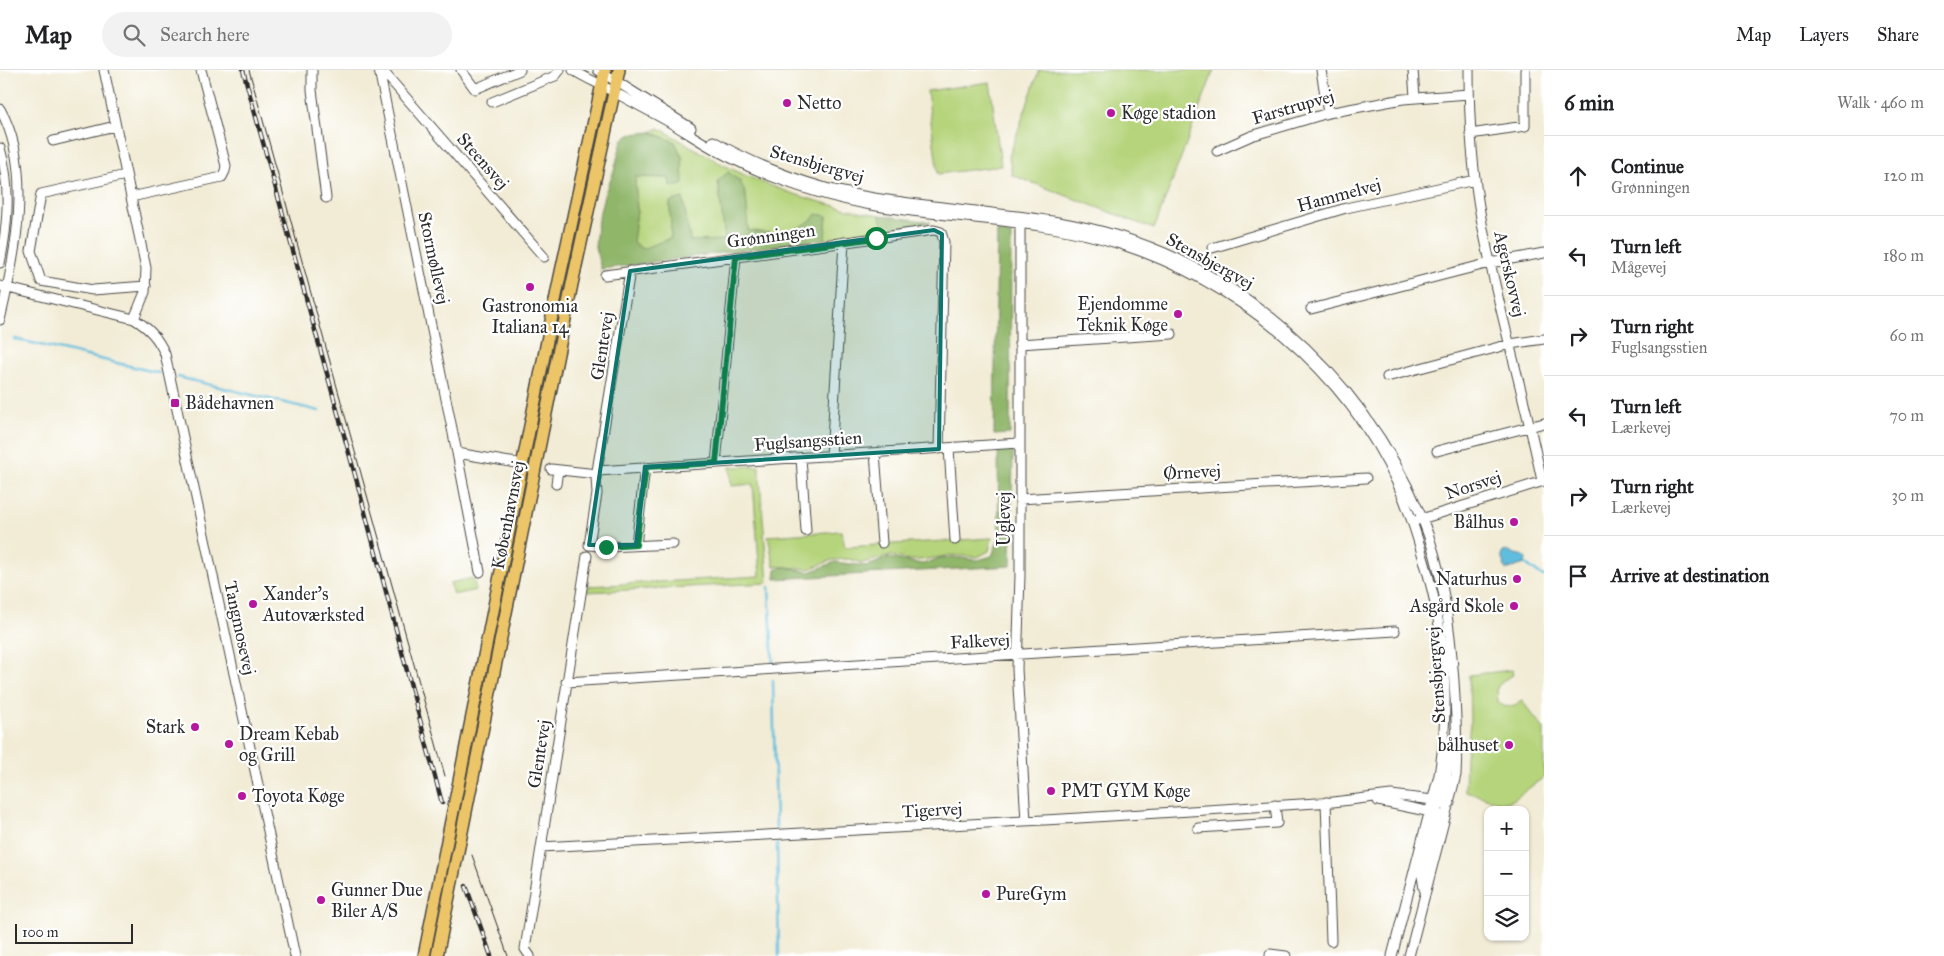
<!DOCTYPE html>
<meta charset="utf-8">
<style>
:root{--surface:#fff;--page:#f2f2f2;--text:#202124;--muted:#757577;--line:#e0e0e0}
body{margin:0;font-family:"IM FELL Great Primer",serif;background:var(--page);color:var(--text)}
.controls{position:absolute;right:15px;bottom:15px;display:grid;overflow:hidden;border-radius:10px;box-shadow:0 1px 4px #0004}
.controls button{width:45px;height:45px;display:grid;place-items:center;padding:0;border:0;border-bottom:1px solid var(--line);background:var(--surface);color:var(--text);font:25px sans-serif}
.scale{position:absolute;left:15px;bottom:12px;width:118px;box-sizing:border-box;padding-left:5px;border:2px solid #2b2b2b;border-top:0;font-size:14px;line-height:18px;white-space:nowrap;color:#2b2b2b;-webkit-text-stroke:4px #fff;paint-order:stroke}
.stop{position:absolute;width:15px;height:15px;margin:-11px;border:4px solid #0b8043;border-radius:50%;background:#fff}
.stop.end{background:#0b8043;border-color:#fff;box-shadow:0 1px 5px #0008}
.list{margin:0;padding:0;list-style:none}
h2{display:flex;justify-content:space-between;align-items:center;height:65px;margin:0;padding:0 20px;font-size:21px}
h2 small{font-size:16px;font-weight:400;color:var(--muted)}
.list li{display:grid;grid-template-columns:32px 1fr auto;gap:15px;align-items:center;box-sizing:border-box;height:80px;padding:0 20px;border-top:1px solid var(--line)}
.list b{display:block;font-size:19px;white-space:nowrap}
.list p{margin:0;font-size:16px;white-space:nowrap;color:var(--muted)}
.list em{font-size:16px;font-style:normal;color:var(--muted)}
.icon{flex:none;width:28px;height:28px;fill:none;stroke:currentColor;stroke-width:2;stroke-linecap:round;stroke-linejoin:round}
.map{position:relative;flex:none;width:1544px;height:886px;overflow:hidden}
header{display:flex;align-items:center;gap:30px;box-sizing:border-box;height:70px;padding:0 25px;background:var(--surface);border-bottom:1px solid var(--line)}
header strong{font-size:24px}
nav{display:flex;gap:28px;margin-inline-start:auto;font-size:18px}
.search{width:350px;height:45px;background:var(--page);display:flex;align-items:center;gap:12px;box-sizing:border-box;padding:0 18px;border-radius:28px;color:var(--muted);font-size:19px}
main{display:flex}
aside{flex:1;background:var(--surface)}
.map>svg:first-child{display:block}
.green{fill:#b6d47b;stroke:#708053}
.forest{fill:#90b66b;stroke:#5e704b}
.water{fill:#60bdde;stroke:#467484}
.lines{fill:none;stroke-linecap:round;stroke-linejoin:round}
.stream{stroke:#60bdde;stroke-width:2.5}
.minor-casing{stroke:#494845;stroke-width:11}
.major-casing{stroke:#494845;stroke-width:14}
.minor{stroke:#fff;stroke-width:9}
.major{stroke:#edc569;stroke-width:11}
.tram{stroke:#2b2b2b;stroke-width:1}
.rail-casing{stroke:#2b2b2b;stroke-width:4.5}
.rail{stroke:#fff;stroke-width:2.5;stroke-dasharray:8;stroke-linecap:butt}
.route{stroke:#0b8043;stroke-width:6}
.marked{fill:#0f766e;fill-opacity:0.2;stroke:#0f766e;stroke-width:4;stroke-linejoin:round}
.poi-dot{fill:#b5179e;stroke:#fff;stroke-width:2}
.labels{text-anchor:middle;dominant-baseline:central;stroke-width:4.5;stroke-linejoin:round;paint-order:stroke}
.poi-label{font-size:18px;fill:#2b2b2b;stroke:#fff;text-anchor:start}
.street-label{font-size:18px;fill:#2b2b2b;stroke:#fff}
</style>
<header>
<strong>Map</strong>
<div class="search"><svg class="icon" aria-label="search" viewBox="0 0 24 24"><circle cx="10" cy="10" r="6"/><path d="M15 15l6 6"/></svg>Search here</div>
<nav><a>Map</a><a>Layers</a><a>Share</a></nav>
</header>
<main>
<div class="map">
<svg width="1544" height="886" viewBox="0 0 1544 886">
<rect width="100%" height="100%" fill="#fff"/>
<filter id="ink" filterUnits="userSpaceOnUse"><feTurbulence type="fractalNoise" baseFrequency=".02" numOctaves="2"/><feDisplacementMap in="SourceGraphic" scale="10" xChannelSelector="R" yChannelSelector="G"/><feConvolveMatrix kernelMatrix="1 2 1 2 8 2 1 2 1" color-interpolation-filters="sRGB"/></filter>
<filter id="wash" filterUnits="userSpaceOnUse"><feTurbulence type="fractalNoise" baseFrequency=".0096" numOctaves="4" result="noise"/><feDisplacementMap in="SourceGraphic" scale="20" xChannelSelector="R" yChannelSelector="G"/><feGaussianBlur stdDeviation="1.12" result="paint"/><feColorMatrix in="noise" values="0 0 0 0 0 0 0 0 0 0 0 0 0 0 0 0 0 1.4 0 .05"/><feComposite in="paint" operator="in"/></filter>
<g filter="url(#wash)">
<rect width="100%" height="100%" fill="#f2ecd6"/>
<path class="green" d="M1039,0H1214L1154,159L1012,105L1009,87Z
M990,12L1001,96L938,104L927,21Z
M659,58C686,73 712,90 740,103C785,123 831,137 880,145L881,152L890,159L825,169L827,146L813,149L799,159L765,164L748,160L746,125L739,109L718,111L726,171H690L683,128L670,132L671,168L642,179L632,172L637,141L635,107L670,108L683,115L682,87L675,72L651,62Z
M759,396L768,513L587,522L589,516L760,506L753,414L731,416L730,397Z
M841,461L845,477L992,468L989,481L978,487L951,485L922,490H910L891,486L862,493L849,489L832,490L810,499L774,496L768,466Z
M473,508L476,520L453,525L450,513Z
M1512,600L1513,605L1502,611L1497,618L1498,632C1506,640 1513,636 1522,631L1544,659V707L1513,730L1501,733L1465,721L1466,687L1470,654L1469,605Z"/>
<path class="forest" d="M651,62L675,72L682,87L683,115L670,117L669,108L635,107L637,141L633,172L642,179L671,168L670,132L683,128L690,171L725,170L718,111L728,102C751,117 746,134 748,160C772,165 800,164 817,144L827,146L825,169L601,199L595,177L597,154L604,125L614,101L622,70L631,64Z
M880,145L931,152L890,159L881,152Z
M997,161L1011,165L1010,364L994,365Z
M998,380H1013L1011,496L775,509L776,499L785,497L810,502L835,492L867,496L888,488L923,494L940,488L953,487L978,490L992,486L999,468Z"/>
<path class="water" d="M1509,481L1515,484L1524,486L1526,489L1525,494L1506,500L1501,486L1503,482Z"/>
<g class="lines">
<path class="stream" d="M15,269L159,303
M178,307L319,341
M1526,494L1539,504L1544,506
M769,517L773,595
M773,610L776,758
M777,773L779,886"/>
</g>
</g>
<g filter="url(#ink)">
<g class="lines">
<g class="minor-casing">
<path id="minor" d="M104,0L146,198L145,222L134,249
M312,0V20L326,128
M379,0L457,383L522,394
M382,0L544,187
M461,0L475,19L520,0
M573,0C582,6 591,10 601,15C621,26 642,37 662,48C684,60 705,75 727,86C774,110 825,127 877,136C956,149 1042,149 1120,174C1238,212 1346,300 1398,415C1408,438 1416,462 1423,487C1445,558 1451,631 1439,705L1392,886
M598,0L691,58
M1321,0L1328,43
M1413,0L1415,27
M1469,0C1469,50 1472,99 1481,148C1497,236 1524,323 1542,411
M492,32L555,6L560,0
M0,39C34,99 15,187 0,250
M1470,64L1525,56V0
M53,71L115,56
M713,71C748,91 786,107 826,118C907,138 992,139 1074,155C1231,186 1360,301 1422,448C1443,499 1450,556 1454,611C1456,642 1458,674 1456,705L1409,886
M0,78C11,116 8,154 0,193
M1217,81L1251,66L1328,43L1403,29L1469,24
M126,105L41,124L31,181L41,211L93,220L146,216
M131,127L222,107L225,101L226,96L201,0
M1020,149V505L1017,599L1026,751
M1212,178L1346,138L1475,110
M630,201L596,407L597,424L589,475L607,477L673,474
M605,205L934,160L941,162L944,172L939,379
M0,216L134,249C149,258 158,268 165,284L295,886
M1311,239L1490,193L1544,183
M1019,274L1172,264
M1387,307L1510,274L1544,269
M949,378L955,470
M1437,381L1544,353
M457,383L480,502
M875,383L882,473
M831,386L844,172
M801,388L806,461
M716,393L736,187
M551,399L597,404
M598,401L1019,373
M556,414L558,400
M1020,429L1366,408
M1418,450L1544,411
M636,475L645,397
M566,612L1395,561
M1378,731L1436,743
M1326,732L1331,871
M1443,735L1441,731L1447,703L1449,672
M1198,758L1277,753L1275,735
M541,777L1063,749L1333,732L1391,725L1433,730L1450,733
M1424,819L1422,806L1438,743L1433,730
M530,886L525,879L587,486
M1270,886V884L1286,886"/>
</g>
<g class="major-casing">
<path id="major" d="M424,886L559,211L605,0
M437,886L572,214L619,0"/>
</g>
<use href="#minor" class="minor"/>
<use href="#major" class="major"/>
<path class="tram" d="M249,0L445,706
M472,785L508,886"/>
<g class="rail-casing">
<path id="rail" d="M243,0L357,412L442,733
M466,816L491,886"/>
</g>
<use href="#rail" class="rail"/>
</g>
</g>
<g class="lines" filter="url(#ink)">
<path class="route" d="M606,477L636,475L646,397L716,393L736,187L876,168"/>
</g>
<path class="marked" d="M934,160L942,164L939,379L645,397L636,475H589L630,201Z"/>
<g class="poi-dot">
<circle cx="787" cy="33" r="5"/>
<circle cx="1111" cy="43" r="5"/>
<circle cx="530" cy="217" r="5"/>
<circle cx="1178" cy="244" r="5"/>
<rect x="170" y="328" width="10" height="10" rx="2.5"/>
<circle cx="1514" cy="452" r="5"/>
<circle cx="1517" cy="509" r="5"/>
<circle cx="253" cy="534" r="5"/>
<circle cx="1514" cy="536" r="5"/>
<circle cx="195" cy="657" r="5"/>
<circle cx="229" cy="674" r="5"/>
<circle cx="1509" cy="675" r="5"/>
<circle cx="1051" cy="721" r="5"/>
<circle cx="242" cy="726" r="5"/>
<circle cx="986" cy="824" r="5"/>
<circle cx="321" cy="830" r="5"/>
</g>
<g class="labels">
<g class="poi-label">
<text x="797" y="33">Netto</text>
<text x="1121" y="43">Køge stadion</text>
<text x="1168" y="234" text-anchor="end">Ejendomme<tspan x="1168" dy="21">Teknik Køge</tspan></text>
<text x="530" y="236" text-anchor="middle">Gastronomia<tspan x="530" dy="21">Italiana 14</tspan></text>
<text x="185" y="333">Bådehavnen</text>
<text x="1504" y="452" text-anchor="end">Bålhus</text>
<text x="1507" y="509" text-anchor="end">Naturhus</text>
<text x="263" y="524">Xander's<tspan x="263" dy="21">Autoværksted</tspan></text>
<text x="1504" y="536" text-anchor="end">Asgård Skole</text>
<text x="185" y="657" text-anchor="end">Stark</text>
<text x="239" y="664">Dream Kebab<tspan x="239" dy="21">og Grill</tspan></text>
<text x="1499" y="675" text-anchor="end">bålhuset</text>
<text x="1061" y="721">PMT GYM Køge</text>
<text x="252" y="726">Toyota Køge</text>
<text x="331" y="820">Gunner Due<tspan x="331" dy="21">Biler A/S</tspan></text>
<text x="996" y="824">PureGym</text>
</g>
<g class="street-label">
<text transform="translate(1293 37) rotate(-16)">Farstrupvej</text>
<text transform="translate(483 91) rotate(49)">Steensvej</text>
<text transform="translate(817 94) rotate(16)">Stensbjergvej</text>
<text transform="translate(1339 125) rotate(-15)">Hammelvej</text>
<text transform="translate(771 166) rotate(-8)">Grønningen</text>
<text transform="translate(434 188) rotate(78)">Stormøllevej</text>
<text transform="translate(1210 191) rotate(29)">Stensbjergvej</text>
<text transform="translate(1510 204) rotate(77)">Agerskovvej</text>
<text transform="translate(602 276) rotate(-81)">Glentevej</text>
<text transform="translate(808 371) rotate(-4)">Fuglsangsstien</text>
<text transform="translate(1192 402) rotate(-3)">Ørnevej</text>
<text transform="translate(1473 415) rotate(-18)">Norsvej</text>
<text transform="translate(508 445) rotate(-79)">Københavnsvej</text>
<text transform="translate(1004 449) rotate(-90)">Uglevej</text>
<text transform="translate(240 558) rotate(78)">Tangmosevej</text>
<text transform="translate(980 571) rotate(-3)">Falkevej</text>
<text transform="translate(1436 605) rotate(-94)">Stensbjergvej</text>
<text transform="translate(539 684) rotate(-81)">Glentevej</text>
<text transform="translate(932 740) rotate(-3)">Tigervej</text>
</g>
</g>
</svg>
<div class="controls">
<button>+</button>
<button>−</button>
<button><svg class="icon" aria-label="layers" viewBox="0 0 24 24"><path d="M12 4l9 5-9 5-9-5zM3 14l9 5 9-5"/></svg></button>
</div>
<div class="scale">100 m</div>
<div class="stop" style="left:876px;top:168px"></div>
<div class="stop end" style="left:606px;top:477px"></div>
</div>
<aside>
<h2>6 min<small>Walk · 460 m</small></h2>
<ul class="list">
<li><svg class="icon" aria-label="ahead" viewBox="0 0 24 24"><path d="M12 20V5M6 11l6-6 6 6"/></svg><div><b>Continue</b><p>Grønningen</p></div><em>120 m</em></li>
<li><svg class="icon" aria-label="left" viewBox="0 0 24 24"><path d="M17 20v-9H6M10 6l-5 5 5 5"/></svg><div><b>Turn left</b><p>Mågevej</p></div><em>180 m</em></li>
<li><svg class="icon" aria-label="right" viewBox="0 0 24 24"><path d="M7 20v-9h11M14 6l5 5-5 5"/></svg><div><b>Turn right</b><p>Fuglsangsstien</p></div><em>60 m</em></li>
<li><svg class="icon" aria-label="left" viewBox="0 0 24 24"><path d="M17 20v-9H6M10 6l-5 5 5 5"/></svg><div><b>Turn left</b><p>Lærkevej</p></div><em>70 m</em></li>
<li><svg class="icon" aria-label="right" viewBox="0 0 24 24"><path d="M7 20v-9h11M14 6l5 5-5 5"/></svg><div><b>Turn right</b><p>Lærkevej</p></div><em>30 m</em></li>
<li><svg class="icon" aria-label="arrive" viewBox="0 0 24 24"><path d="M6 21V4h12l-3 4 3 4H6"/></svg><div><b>Arrive at destination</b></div></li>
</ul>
</aside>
</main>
